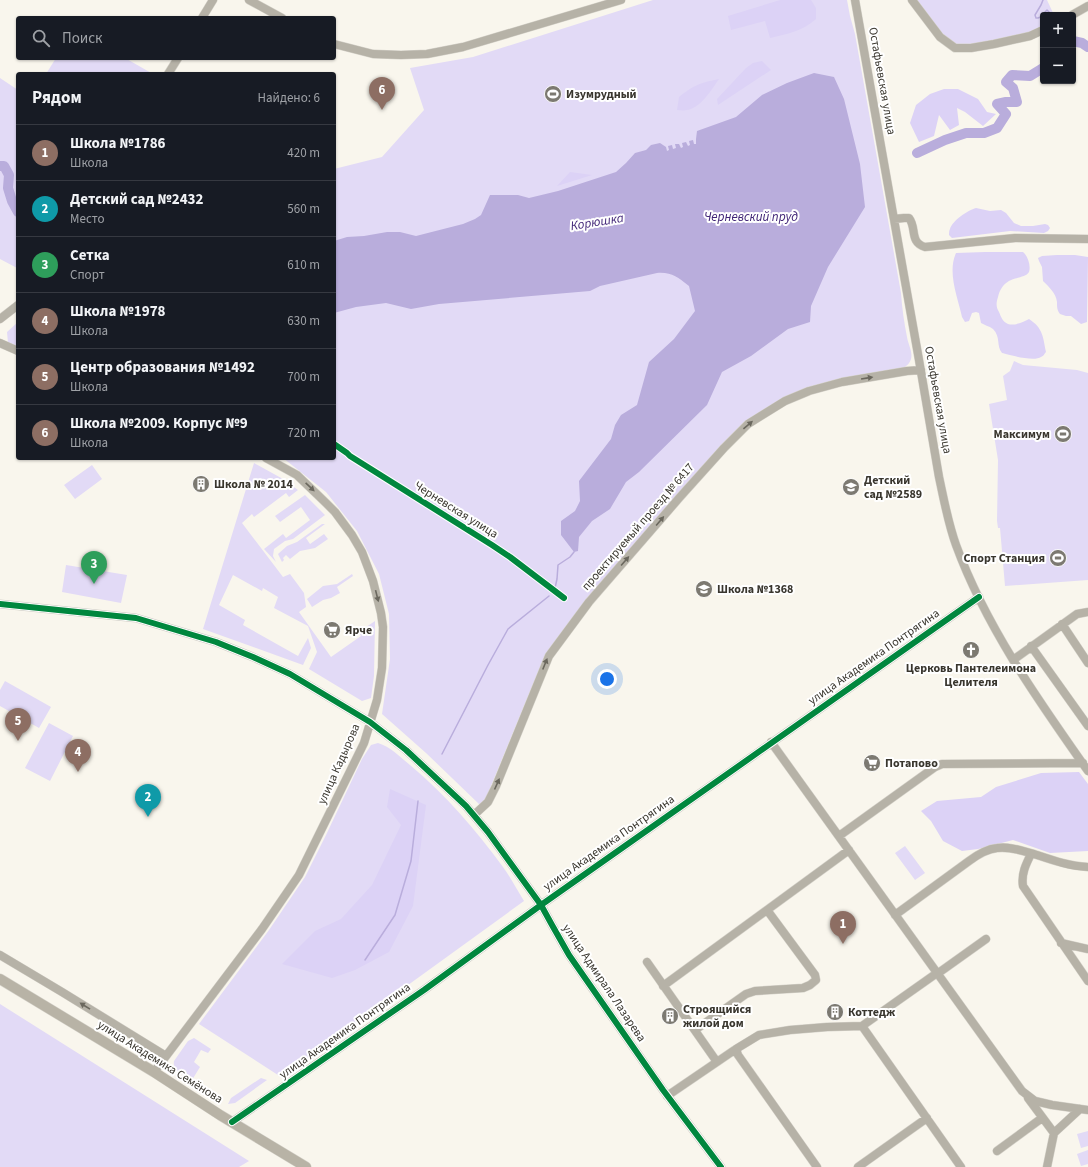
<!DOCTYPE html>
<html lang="ru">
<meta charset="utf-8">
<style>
:root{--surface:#171b24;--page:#242831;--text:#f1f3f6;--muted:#9ea1a6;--line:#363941;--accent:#1a73e8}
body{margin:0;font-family:"Source Sans 3",sans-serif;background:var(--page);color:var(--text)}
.controls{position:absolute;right:12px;top:12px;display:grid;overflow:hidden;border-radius:4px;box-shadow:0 1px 3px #0004}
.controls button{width:36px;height:36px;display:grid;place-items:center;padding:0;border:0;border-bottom:1px solid var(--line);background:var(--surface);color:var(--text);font:20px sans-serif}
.you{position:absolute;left:607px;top:679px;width:14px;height:14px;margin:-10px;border:3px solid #fff;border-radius:50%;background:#1a73e8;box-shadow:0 0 0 6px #1a73e833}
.badge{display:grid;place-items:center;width:26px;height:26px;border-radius:50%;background:var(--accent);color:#fff;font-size:13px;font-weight:700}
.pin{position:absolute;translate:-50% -33px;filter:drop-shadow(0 1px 2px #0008)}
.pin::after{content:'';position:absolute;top:21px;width:14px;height:12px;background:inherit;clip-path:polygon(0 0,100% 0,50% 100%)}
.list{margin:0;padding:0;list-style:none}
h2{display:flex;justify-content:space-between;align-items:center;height:52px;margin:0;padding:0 16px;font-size:17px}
h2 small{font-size:13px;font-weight:400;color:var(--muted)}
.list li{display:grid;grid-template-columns:26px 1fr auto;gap:12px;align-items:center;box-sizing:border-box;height:56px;padding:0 16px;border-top:1px solid var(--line)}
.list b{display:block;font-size:15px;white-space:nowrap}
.list p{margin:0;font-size:13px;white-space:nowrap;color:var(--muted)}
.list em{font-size:13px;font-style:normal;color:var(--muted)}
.icon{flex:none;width:22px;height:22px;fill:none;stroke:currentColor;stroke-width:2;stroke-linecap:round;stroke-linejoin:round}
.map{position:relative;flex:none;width:1088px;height:1167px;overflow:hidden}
.search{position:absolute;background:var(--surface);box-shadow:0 1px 3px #0004;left:16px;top:16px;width:320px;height:44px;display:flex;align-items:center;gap:10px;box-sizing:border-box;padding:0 14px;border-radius:4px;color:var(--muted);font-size:15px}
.panel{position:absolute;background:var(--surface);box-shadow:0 1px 3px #0004;left:16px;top:72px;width:320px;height:388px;border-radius:4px}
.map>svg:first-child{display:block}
.green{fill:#e2daf6}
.forest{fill:#dcd2f6}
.water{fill:#b9addc}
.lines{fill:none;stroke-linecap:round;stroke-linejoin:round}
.stream{stroke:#b9addc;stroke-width:1.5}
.river{stroke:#b9addc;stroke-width:10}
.minor-casing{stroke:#d6d3cb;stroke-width:9}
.major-casing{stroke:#d6d3cb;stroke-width:11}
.minor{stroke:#b6b2a7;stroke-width:8}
.major{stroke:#b8b3a6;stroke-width:10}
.cycleway-casing{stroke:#fff;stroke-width:8}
.cycleway{stroke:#00873e;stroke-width:6}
.oneway{fill:#6b685e}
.labels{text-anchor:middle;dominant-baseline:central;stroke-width:4;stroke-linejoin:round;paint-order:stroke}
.street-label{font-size:12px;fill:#39362e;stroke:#fff}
.poi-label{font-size:12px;font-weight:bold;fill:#39362e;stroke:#fff;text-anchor:start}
.water-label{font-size:13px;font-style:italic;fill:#402476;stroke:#fff}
</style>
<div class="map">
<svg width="1088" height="1167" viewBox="0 0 1088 1167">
<rect width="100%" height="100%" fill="#f9f6ed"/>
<path class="green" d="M653,0H847L850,16L855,34L901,293C902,308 904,322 907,337C908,344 913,352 911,359C910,363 907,366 903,368L835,380L808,388L748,420L579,610L545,655L484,803L479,804L426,753L382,714L390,659L389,614L379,574L357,531L326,492L283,458H334V169L382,157L424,110L410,68L473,57Z
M912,0H1047L1054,15H1043V30L955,48Z
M56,58H125L153,74H46Z
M0,78L18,90V266L17,268L0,259Z
M18,322V347L8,343L7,332Z
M1014,361L1023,365L1077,370L1088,373V580L1005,586L1000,528H998L997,521L998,460L989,404L1007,400L1003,376L1010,371Z
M254,463L283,479L298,490L289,497L286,493L254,517L252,514L242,523L283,577L290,574L304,593L306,607L299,612L331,657L361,636L359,632L375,621L374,676L371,698L362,701L309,669L317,652L308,626L274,608L278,597L263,588L262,591L233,575L219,605L245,620L243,625L298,656L308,638L311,648L303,665L203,629Z
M92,465L102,479L75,499L64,485Z
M305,495L325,515L293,539L285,541L274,549L273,556L276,562L264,549L283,534L286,538L310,520L301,507L280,522L275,516Z
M322,524H325L306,538L310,544L324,534L328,539L315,548L300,551L290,559L286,555L283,558L284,560L282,562L278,554L287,546L297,542Z
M66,565L127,575L121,603L62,592Z
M352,574L353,576L337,587L340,593L331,598L323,600L312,607L307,599L323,586L337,584Z
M5,681L51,707L39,728L0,706V690Z
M49,723L73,736L50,781L25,768Z
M378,743C391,747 400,757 410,765C446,795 476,830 503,867C511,878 517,890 524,901L281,1077L199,1024L269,930L305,877L326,835L362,759L371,745Z
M905,846L925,873L915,880L895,853Z
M0,1004L249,1161L239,1167H0Z
M194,1038L211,1049L208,1053L201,1050L194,1062L200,1067L192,1080C184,1075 172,1071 174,1061L188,1041Z
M261,1078L267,1080L235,1103L228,1104L231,1098Z
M1088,1131V1146L1081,1148L1077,1134Z
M1088,1150V1164L1081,1166L1077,1154Z"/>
<path class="forest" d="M780,0H811L816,8V19C803,31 787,34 770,38L765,21L731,30L728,16Z
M762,61L771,70L718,105L717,99L746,68L753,63Z
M719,79C712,89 701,108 687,110C684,111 680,110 677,110L679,97C694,85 700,83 719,79Z
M944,89H958L978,99L987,112L996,114L983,126L965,112L957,108L959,125L950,130L939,115L934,136L919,142L910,123L916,105L930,94Z
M570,172L592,175L557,186Z
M976,208L990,211L1001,210L1006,213L1014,223L1021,226H1033L1045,224L1048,225L1050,228L1048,231L1044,233L1010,231L952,238L949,235C949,234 949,230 950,229C952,221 968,210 976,208Z
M985,252H1023C1028,256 1031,266 1029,272C1024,281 1004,273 998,297C996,303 996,307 999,312C1001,317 1003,322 1008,324C1015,326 1023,322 1029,319C1043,328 1043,337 1046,352C1044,354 1044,356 1041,357C1034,362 1010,355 1002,353C996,346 1001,337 993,329C989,326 984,325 981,323L979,313L976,312L972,313L969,321L965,322L962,317C958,298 947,273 956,253Z
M1057,255H1075L1088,257L1087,322L1081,324L1071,316H1066L1060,314C1057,310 1057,307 1057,302C1056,293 1049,287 1043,281L1042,267L1039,261L1038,258L1042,256Z
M1079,772L1088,784V851L1050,853L1013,840L978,849L962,851L943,841L931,821L921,811L937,801L981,797L996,787L1041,773Z
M390,789L426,805L413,906L389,952L355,970L332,978L282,964L315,931L341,919L372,885L401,825L387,807Z"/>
<path class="water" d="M814,73L834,77L844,99L860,164L865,207L828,267L811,306L810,322L788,329L751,356L722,372L707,405L639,472L626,482L610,509L592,521L579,537L578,551L574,552L561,535V521L575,511L580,501L579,481L611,439L615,425L621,415L637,405L649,362L674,339L695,311L689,286C677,277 672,272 657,273L600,286L590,291L439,304L411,309L386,303L356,307L334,313V241L347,237L364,236L387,232H400L416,236L463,224L475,219L481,215L490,195H518L529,198L558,191L616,172L626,163L635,153L646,150L651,145L660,143L666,147L667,151L669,150L668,146L672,145L673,149L676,148L675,144H679L681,148L683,147L682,143L686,142L688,146L690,145L689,141L693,140L694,144H696V139L697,131L736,117L762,95L787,83Z"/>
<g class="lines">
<path class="stream" d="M1043,0L1041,5L1035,15L1036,18H1038L1043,16
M1044,15L1045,12L1047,10L1052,15
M555,588L557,579L558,565L570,557L574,552
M442,754L488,665L508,629L549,596
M365,960L395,915L411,861L418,801"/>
<path class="river" d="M1073,41L1082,43L1088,47
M917,153L945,140L966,133H984L997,128L1006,114L997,104L1006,102H1017L1013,88L1006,82L1012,75L1030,76L1043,68
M0,166H4L9,175L8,188L12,201L18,212"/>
<g class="minor-casing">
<path id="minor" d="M249,0L282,18
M855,0C876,120 898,240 919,360C926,399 932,438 939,477C944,500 948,523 956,545C986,627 1038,700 1088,771
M912,0L940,37L955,48H971L994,44L1030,36L1043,30
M1072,15L1088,6
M202,18L213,0
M334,44L373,54L401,55L427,54L463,47L621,0
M168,74L178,58
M894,219L904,218H909C917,228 909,242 925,247L1015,238L1088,239
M0,319L18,305
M0,343L18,351
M0,604L136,618L216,642L253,657L290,674L370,722L406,750L466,806L488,832L541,905L552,925L569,955L663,1090L721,1167
M1062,624L1088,663
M1031,646L1088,726
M1013,660L1077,614L1088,612
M771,742L1022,1091L1035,1101L1052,1105L1088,1110
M474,815L488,802L496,786L549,656L589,602L680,497L724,448L748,424L785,401L809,391L842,382L907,371L921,370
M839,836L935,767L942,764L1083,763
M1031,854C1026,864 1021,874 1023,886L1088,981
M895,915L969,861C977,855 987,849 997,848C1010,846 1022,851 1034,854C1052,860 1069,866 1088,867
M1061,943L1088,949
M0,955L62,992L166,1056
M647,962L717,1062
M937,974L986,939
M663,986L849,850
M862,1026L961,1167
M695,1030L746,994L755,991L803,988L810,985L816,980L815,975L767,910
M736,1049L738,1055L817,1167
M154,1072L262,929L299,875L364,743L377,700L382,668L383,627L381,613L373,581L362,552L352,535L335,512L326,503L297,475L266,458
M667,1096L736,1049L759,1035L790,1030L827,1027L862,1026L937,973
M1028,1098L1054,1133
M232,1122L424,990L541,905L979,597
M997,1151L1042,1118
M858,1167L927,1118
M1047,1167L1054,1133L1080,1109"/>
</g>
<g class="major-casing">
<path id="major" d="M0,979L154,1072L220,1115L306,1167"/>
</g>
<use href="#minor" class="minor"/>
<use href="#major" class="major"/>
<g class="cycleway-casing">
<path id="cycleway" d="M334,444L347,453L350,456L492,545L510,557L564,598
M0,604L136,618L216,642L253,657L290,674L370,722L406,750L466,806L488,832L541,905L552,925L569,955L663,1090L721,1167
M232,1122L424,990L541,905L979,597"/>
</g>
<use href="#cycleway" class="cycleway"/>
</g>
<defs><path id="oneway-solid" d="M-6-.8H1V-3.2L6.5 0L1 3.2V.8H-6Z"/></defs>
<g class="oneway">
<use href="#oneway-solid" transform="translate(867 378) rotate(-9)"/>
<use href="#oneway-solid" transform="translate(748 425) rotate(-40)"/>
<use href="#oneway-solid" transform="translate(310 487) rotate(43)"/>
<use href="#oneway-solid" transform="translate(660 521) rotate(-50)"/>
<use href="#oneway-solid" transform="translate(625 561) rotate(-49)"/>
<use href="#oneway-solid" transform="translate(377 596) rotate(76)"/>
<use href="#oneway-solid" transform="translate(545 664) rotate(-68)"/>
<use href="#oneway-solid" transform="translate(497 784) rotate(-66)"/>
<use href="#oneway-solid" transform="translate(85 1006) rotate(-148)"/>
</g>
<defs>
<g id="stadium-disc" transform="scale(0.9)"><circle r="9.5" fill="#7c7971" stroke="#fff"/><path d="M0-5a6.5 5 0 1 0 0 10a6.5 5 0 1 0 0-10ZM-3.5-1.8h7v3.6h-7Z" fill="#fff"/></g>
<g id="building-disc" transform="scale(0.9)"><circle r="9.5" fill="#7c7971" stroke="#fff"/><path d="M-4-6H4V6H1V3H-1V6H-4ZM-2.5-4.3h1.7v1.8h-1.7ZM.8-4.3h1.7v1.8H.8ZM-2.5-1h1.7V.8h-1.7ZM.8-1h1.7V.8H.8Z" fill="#fff"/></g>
<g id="school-disc" transform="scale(0.9)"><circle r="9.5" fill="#7c7971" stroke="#fff"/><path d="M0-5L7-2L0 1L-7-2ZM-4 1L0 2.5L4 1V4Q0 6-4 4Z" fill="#fff"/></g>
<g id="supermarket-disc" transform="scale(0.9)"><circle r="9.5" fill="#7c7971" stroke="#fff"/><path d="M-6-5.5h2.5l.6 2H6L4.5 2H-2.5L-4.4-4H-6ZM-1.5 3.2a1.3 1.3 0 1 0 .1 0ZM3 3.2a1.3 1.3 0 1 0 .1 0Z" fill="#fff"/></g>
<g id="church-disc" transform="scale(0.9)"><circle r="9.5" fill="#7c7971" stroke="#fff"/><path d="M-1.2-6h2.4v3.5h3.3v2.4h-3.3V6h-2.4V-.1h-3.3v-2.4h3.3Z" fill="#fff"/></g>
</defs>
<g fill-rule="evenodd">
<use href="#stadium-disc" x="553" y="94"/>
<use href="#stadium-disc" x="1063" y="434"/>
<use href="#building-disc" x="201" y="484"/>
<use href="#school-disc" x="851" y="487"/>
<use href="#stadium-disc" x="1058" y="558"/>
<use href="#school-disc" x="704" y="589"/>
<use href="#supermarket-disc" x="332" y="630"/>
<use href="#church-disc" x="971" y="650"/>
<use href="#supermarket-disc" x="872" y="763"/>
<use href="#building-disc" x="835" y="1012"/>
<use href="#building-disc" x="670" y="1016"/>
</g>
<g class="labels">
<g class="street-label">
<text transform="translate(882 81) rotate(80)">Остафьевская улица</text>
<text transform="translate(938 400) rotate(80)">Остафьевская улица</text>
<text transform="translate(456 510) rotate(32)">Черневская улица</text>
<text transform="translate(638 527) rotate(-49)">проектируемый проезд № 6417</text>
<text transform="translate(874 657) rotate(-35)">улица Академика Понтрягина</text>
<text transform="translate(339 764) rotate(-66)">улица Кадырова</text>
<text transform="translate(609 843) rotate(-35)">улица Академика Понтрягина</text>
<text transform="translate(604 983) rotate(56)">улица Адмирала Лазарева</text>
<text transform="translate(345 1031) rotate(-35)">улица Академика Понтрягина</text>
<text transform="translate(160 1062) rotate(32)">улица Академика Семёнова</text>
</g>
<g class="poi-label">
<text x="566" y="94">Изумрудный</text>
<text x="1050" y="434" text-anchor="end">Максимум</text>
<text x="864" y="480">Детский<tspan x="864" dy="14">сад №2589</tspan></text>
<text x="214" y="484">Школа № 2014</text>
<text x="1045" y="558" text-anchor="end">Спорт Станция</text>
<text x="717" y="589">Школа №1368</text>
<text x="345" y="630">Ярче</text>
<text x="971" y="668" text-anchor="middle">Церковь Пантелеимона<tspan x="971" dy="14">Целителя</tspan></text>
<text x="885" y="763">Потапово</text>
<text x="683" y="1009">Строящийся<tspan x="683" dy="14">жилой дом</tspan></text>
<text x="848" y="1012">Коттедж</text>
</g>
<g class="water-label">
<text x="751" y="217">Черневский пруд</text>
<text transform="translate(597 222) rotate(-9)">Корюшка</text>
</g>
</g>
</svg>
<div class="controls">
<button>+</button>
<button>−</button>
</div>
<div class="you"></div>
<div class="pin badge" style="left:843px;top:944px;background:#8d6e63">1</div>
<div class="pin badge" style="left:148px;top:817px;background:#0f9aa8">2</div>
<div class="pin badge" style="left:94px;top:584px;background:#2e9e5b">3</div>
<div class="pin badge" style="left:78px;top:772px;background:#8d6e63">4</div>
<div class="pin badge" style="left:18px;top:741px;background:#8d6e63">5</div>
<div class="pin badge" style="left:382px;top:110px;background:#8d6e63">6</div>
<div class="search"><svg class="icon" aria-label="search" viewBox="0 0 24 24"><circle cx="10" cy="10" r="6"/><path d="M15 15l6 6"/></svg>Поиск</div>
<section class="panel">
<h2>Рядом<small>Найдено: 6</small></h2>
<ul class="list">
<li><span class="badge" style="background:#8d6e63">1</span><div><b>Школа №1786</b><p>Школа</p></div><em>420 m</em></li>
<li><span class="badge" style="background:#0f9aa8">2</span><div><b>Детский сад №2432</b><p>Место</p></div><em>560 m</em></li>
<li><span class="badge" style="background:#2e9e5b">3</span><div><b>Сетка</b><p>Спорт</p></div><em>610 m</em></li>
<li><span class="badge" style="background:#8d6e63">4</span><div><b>Школа №1978</b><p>Школа</p></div><em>630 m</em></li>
<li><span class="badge" style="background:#8d6e63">5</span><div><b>Центр образования №1492</b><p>Школа</p></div><em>700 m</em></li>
<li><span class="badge" style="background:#8d6e63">6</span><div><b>Школа №2009. Корпус №9</b><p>Школа</p></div><em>720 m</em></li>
</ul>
</section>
</div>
